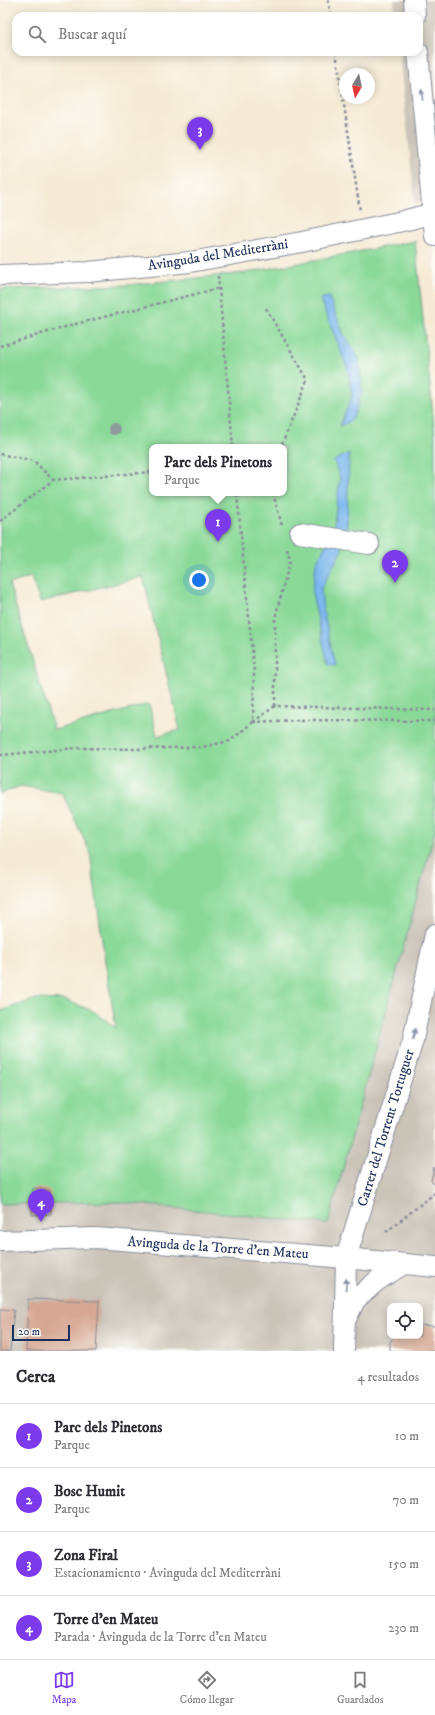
<!DOCTYPE html>
<html lang="es">
<meta charset="utf-8">
<style>
:root{--surface:#fff;--page:#f7f7f7;--text:#2b2b33;--muted:#7c7c81;--line:#e1e1e2;--accent:#7c3aed}
body{margin:0;font-family:"IM FELL DW Pica",serif;background:var(--page);color:var(--text)}
.controls{position:absolute;right:12px;bottom:12px;display:grid;overflow:hidden;border-radius:8px;box-shadow:0 2px 10px #0003}
.controls button{width:36px;height:36px;display:grid;place-items:center;padding:0;border:0;border-bottom:1px solid var(--line);background:var(--surface);color:var(--text);font:20px sans-serif}
.compass{position:absolute;left:339px;top:68px;width:36px;height:36px;border-radius:50%;background:var(--surface);box-shadow:0 2px 10px #0003;rotate:189deg}
.scale{position:absolute;left:12px;bottom:10px;width:58px;box-sizing:border-box;padding-left:4px;border:2px solid #1b2f5e;border-top:0;font-size:11px;line-height:14px;white-space:nowrap;color:#1b2f5e;-webkit-text-stroke:3px #fdfcf7;paint-order:stroke}
.you{position:absolute;left:199px;top:580px;width:14px;height:14px;margin:-10px;border:3px solid #fff;border-radius:50%;background:#1a73e8;box-shadow:0 0 0 6px #1a73e833}
.badge{display:grid;place-items:center;width:26px;height:26px;border-radius:50%;background:var(--accent);color:#fff;font-size:13px;font-weight:700}
.pin{position:absolute;translate:-50% -33px;filter:drop-shadow(0 1px 2px #0008)}
.pin::after{content:'';position:absolute;top:21px;width:14px;height:12px;background:inherit;clip-path:polygon(0 0,100% 0,50% 100%)}
.popup{position:absolute;left:149px;top:444px;width:138px;height:52px;box-sizing:border-box;display:grid;place-content:center;border-radius:8px;background:var(--surface);filter:drop-shadow(0 1px 3px #0005);font-size:13px;white-space:nowrap;color:var(--muted)}
.popup b{font-size:15px;color:var(--text)}
.popup::after{content:'';position:absolute;left:50%;top:100%;margin-left:-8px;border:8px solid transparent;border-top-color:var(--surface)}
.list{margin:0;padding:0;list-style:none}
h2{display:flex;justify-content:space-between;align-items:center;height:52px;margin:0;padding:0 16px;font-size:17px}
h2 small{font-size:13px;font-weight:400;color:var(--muted)}
.list li{display:grid;grid-template-columns:26px 1fr auto;gap:12px;align-items:center;box-sizing:border-box;height:64px;padding:0 16px;border-top:1px solid var(--line)}
.list b{display:block;font-size:15px;white-space:nowrap}
.list p{margin:0;font-size:13px;white-space:nowrap;color:var(--muted)}
.list em{font-size:13px;font-style:normal;color:var(--muted)}
.icon{flex:none;width:22px;height:22px;fill:none;stroke:currentColor;stroke-width:2;stroke-linecap:round;stroke-linejoin:round}
.map{position:relative;flex:none;width:435px;height:1351px;overflow:hidden}
.search{position:absolute;background:var(--surface);box-shadow:0 2px 10px #0003;left:12px;right:12px;top:12px;height:44px;display:flex;align-items:center;gap:10px;box-sizing:border-box;padding:0 14px;border-radius:12px;color:var(--muted);font-size:15px}
.sheet{height:308px;background:var(--surface)}
nav{display:flex;justify-content:space-around;align-items:center;box-sizing:border-box;height:56px;border-top:1px solid var(--line);background:var(--surface);font-size:11px;color:var(--muted)}
nav a{display:grid;justify-items:center;gap:2px}
nav .on{color:var(--accent)}
.map>svg:first-child{display:block}
.industrial{fill:#cac3b8;fill-rule:evenodd}
.green{fill:#8ad999;stroke:#52847c;fill-rule:evenodd}
.water{fill:#7cb7ee;stroke:#4c73a6}
.building{fill:#d5a793}
.lines{fill:none;stroke-linecap:round;stroke-linejoin:round}
.minor-casing{stroke:#888c99;stroke-width:22}
.path{stroke:#888c99;stroke-width:2.5;stroke-dasharray:3 3;stroke-linecap:butt}
.minor{stroke:#fff;stroke-width:20}
.tree{fill:#8c9b9b}
.oneway{fill:#8d97ae}
.labels{text-anchor:middle;dominant-baseline:central;stroke-width:3.5;stroke-linejoin:round;paint-order:stroke}
.street-label{font-size:14px;fill:#1b2f5e;stroke:#fdfcf7}
</style>
<div class="map">
<svg width="435" height="1351" viewBox="0 0 435 1351">
<rect width="100%" height="100%" fill="#fdfcf7"/>
<filter id="ink" filterUnits="userSpaceOnUse"><feTurbulence type="fractalNoise" baseFrequency=".025" numOctaves="2"/><feDisplacementMap in="SourceGraphic" scale="8" xChannelSelector="R" yChannelSelector="G"/><feConvolveMatrix kernelMatrix="1 2 1 2 8 2 1 2 1" color-interpolation-filters="sRGB"/></filter>
<filter id="wash" filterUnits="userSpaceOnUse"><feTurbulence type="fractalNoise" baseFrequency=".012" numOctaves="4" result="noise"/><feDisplacementMap in="SourceGraphic" scale="16" xChannelSelector="R" yChannelSelector="G"/><feGaussianBlur stdDeviation="0.9" result="paint"/><feColorMatrix in="noise" values="0 0 0 0 0 0 0 0 0 0 0 0 0 0 0 0 0 1.4 0 .05"/><feComposite in="paint" operator="in"/></filter>
<g filter="url(#wash)">
<rect width="100%" height="100%" fill="#f5ead4"/>
<path class="industrial" d="M394,0H435V199L415,204L399,52H419V16H395Z
M435,831V1351H0V1204L118,1202L328,1224ZM390,1306H420V1336H390Z"/>
<path class="green" d="M415,241L435,434V831L328,1224L118,1202L0,1204V1011L36,999L65,1000L93,1011L116,1028L105,961L90,852L62,793L21,786L0,794V289L127,285L245,273ZM152,447H284V493H152ZM31,577L40,602L143,577L180,730L157,736L149,704L54,730L9,584Z"/>
<path class="water" d="M329,297L343,333L359,358L362,392L352,420L340,426L352,396L347,367L320,299Z
M349,453L347,524L341,552L321,588L323,610L335,665L328,664L312,593L316,563L333,532L340,478L334,461Z"/>
<g id="blocks">
<path class="building" d="M434,1167L435,1184H434L431,1181Z
M33,1188L50,1190L51,1214L32,1215Z
M28,1299L99,1301L96,1351H26Z
M0,1309L14,1310L10,1351H0Z
M420,1325L435,1326V1351H390V1342L394,1336H420Z"/>
</g>
</g>
<g filter="url(#ink)">
<use href="#blocks" fill-opacity="0" stroke="#888c99" stroke-width="1"/>
<g class="lines">
<g class="minor-casing">
<path id="minor" d="M414,0L415,16
M418,52L435,236
M0,275L88,272L190,262L302,242L403,221L433,213
M300,533L369,544
M0,1241L96,1238L346,1258L435,1267
M346,1319L355,1300L378,1280L404,1264
M344,1351L346,1258L413,1040L435,934"/>
</g>
<path class="path" d="M328,0L331,16
M336,52L360,211
M218,276L233,447
M266,308L308,380L281,447
M0,346L72,325L220,288
M0,454L34,461L53,480
M273,493L282,526
M0,521L53,480L152,472
M275,706V618L290,561L287,549
M253,722L275,706L435,710
M253,722L300,720L435,721
M0,755L78,748L136,749L202,747L230,741L253,722L254,671L237,493
M386,1232L435,1193"/>
<use href="#minor" class="minor"/>
</g>
<circle class="tree" cx="114" cy="429" r="6"/>
<defs><path id="oneway-solid" d="M-6-.8H1V-3.2L6.5 0L1 3.2V.8H-6Z"/></defs>
<g class="oneway">
<use href="#oneway-solid" transform="translate(422 95) rotate(-95)"/>
<use href="#oneway-solid" transform="translate(414 1034) rotate(-78)"/>
<use href="#oneway-solid" transform="translate(346 1284) rotate(-88)"/>
</g>
</g>
<g class="labels">
<g class="street-label">
<text transform="translate(218 255) rotate(-9)">Avinguda del Mediterràni</text>
<text transform="translate(386 1128) rotate(-73)">Carrer del Torrent Tortuguer</text>
<text transform="translate(218 1248) rotate(4)">Avinguda de la Torre d'en Mateu</text>
</g>
</g>
</svg>
<div class="controls">
<button><svg class="icon" aria-label="locate" viewBox="0 0 24 24"><circle cx="12" cy="12" r="6"/><path d="M12 2v4M12 18v4M2 12h4M18 12h4"/></svg></button>
</div>
<svg class="compass" viewBox="-18 -18 36 36"><path d="M0-13l5 13h-10z" fill="#e53935"/><path d="M0 13l5-13h-10z" fill="#7c7c81"/></svg>
<div class="scale">20 m</div>
<div class="you"></div>
<div class="pin badge" style="left:218px;top:542px">1</div>
<div class="popup"><b>Parc dels Pinetons</b>Parque</div>
<div class="pin badge" style="left:395px;top:583px">2</div>
<div class="pin badge" style="left:200px;top:150px">3</div>
<div class="pin badge" style="left:41px;top:1222px">4</div>
<div class="search"><svg class="icon" aria-label="search" viewBox="0 0 24 24"><circle cx="10" cy="10" r="6"/><path d="M15 15l6 6"/></svg>Buscar aquí</div>
</div>
<section class="sheet">
<h2>Cerca<small>4 resultados</small></h2>
<ul class="list">
<li><span class="badge">1</span><div><b>Parc dels Pinetons</b><p>Parque</p></div><em>10 m</em></li>
<li><span class="badge">2</span><div><b>Bosc Humit</b><p>Parque</p></div><em>70 m</em></li>
<li><span class="badge">3</span><div><b>Zona Firal</b><p>Estacionamiento · Avinguda del Mediterràni</p></div><em>150 m</em></li>
<li><span class="badge">4</span><div><b>Torre d’en Mateu</b><p>Parada · Avinguda de la Torre d'en Mateu</p></div><em>230 m</em></li>
</ul>
</section>
<nav>
<a class="on"><svg class="icon" aria-label="map" viewBox="0 0 24 24"><path d="M3 6l6-2 6 2 6-2v14l-6 2-6-2-6 2zM9 4v14M15 6v14"/></svg>Mapa</a>
<a><svg class="icon" aria-label="directions" viewBox="0 0 24 24"><path d="M12 3l9 9-9 9-9-9zM9 14v-3h6M13 9l2 2-2 2"/></svg>Cómo llegar</a>
<a><svg class="icon" aria-label="saved" viewBox="0 0 24 24"><path d="M7 4h10v16l-5-4-5 4z"/></svg>Guardados</a>
</nav>
